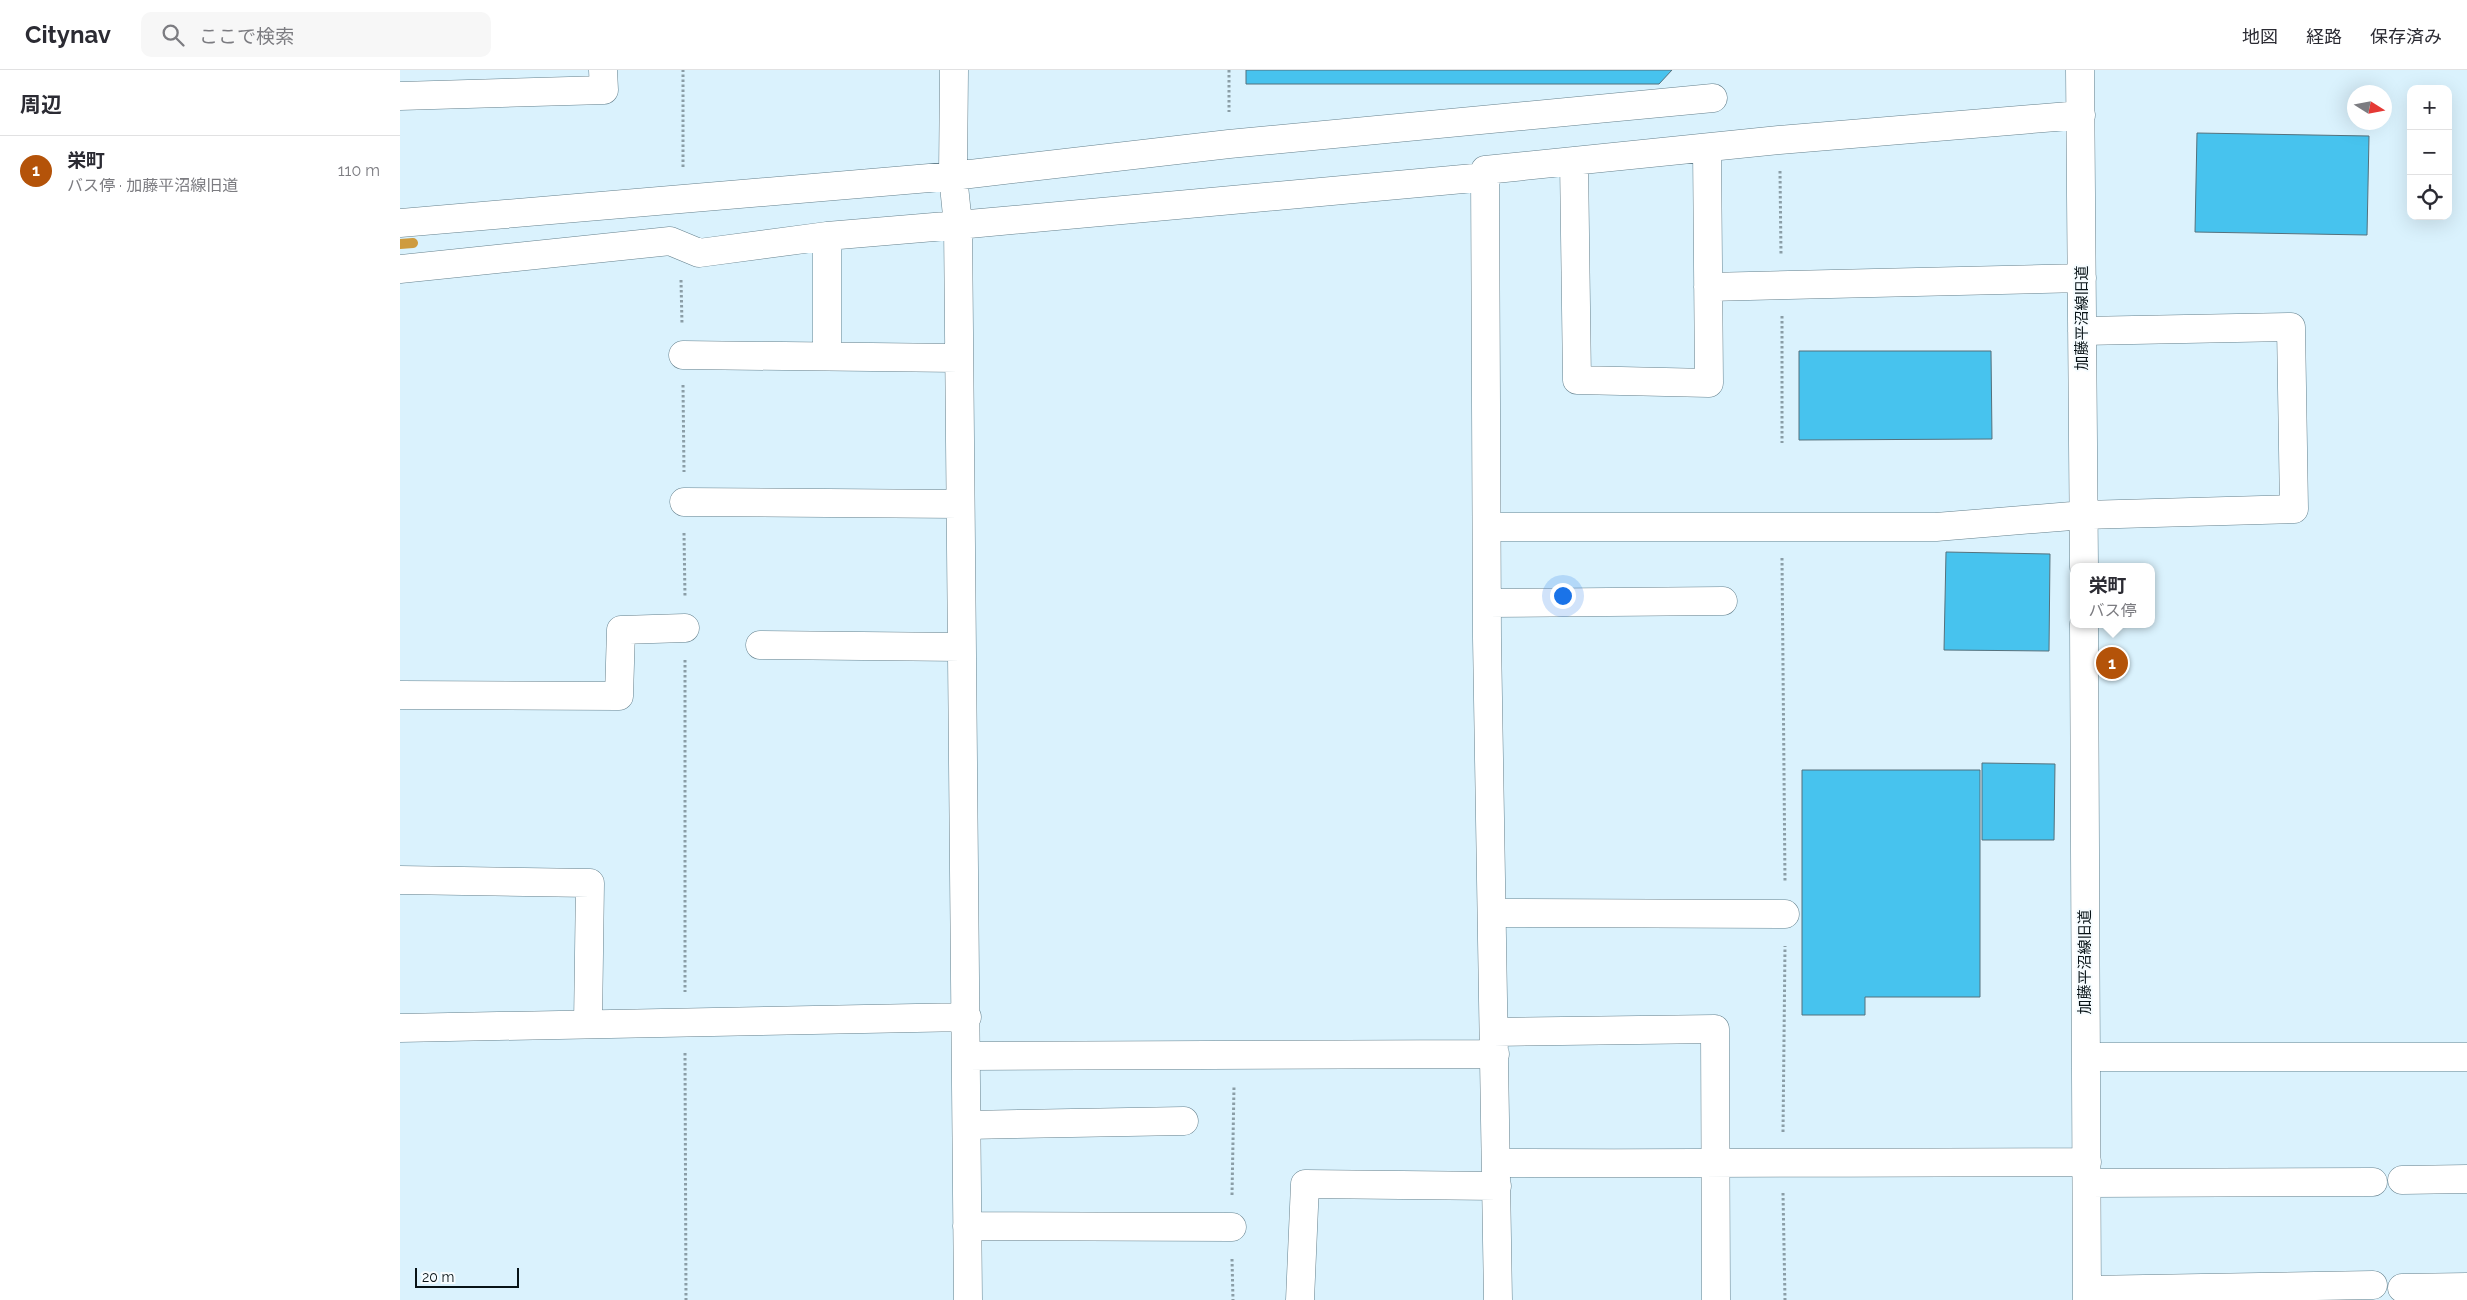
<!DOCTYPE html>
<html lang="ja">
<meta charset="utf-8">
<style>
:root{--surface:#fff;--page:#f7f7f7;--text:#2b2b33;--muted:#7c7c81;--line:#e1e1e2;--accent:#b45309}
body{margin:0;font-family:Raleway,"Noto Sans JP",sans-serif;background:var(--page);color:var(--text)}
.controls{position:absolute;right:15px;top:15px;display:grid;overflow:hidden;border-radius:10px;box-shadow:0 5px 20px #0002}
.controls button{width:45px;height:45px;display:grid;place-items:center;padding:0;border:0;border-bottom:1px solid var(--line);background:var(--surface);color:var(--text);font:25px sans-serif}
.compass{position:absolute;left:1947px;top:15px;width:45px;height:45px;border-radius:50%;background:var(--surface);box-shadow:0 5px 20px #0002;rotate:101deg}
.scale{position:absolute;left:15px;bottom:12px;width:104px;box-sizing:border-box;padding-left:5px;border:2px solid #081317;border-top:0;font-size:14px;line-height:18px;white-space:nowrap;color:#081317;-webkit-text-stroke:4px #f6fcff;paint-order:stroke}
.you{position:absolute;left:1162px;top:525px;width:18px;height:18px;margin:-12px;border:4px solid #fff;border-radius:50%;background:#1a73e8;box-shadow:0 0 0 8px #1a73e833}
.badge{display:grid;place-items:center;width:32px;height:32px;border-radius:50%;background:var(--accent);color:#fff;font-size:16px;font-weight:700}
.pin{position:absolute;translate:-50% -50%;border:2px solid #fff;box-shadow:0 1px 5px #0006}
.popup{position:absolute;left:1670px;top:493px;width:85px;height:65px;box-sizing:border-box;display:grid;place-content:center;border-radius:10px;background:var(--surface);filter:drop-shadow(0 1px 4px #0005);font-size:16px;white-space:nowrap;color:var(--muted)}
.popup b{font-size:19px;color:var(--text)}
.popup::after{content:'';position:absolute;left:50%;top:100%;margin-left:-10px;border:10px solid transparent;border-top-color:var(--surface)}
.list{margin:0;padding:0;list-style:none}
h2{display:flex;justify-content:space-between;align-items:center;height:65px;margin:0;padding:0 20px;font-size:21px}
h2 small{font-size:16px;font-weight:400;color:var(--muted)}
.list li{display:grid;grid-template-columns:32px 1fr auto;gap:15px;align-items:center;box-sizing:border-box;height:70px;padding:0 20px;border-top:1px solid var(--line)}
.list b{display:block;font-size:19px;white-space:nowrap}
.list p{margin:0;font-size:16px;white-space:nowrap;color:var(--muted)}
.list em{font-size:16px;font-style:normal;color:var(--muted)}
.icon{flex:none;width:28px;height:28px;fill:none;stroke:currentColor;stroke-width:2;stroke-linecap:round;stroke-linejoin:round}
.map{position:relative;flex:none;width:2067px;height:1230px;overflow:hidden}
header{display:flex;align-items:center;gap:30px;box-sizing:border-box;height:70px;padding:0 25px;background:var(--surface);border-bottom:1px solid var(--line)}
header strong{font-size:24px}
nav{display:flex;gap:28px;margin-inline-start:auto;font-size:18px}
.search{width:350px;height:45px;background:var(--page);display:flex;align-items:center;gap:12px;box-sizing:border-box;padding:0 18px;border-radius:10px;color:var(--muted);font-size:19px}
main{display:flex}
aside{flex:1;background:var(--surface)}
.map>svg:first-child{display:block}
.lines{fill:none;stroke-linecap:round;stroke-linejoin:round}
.stream{stroke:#ce9b3f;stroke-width:10}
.building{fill:#47c3ee;stroke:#55717c}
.minor-casing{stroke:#65818d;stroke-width:29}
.path{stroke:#8a9da6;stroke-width:3;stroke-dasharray:2.5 2.5;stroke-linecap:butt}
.minor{stroke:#fff;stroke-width:28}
.labels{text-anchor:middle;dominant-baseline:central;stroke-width:4;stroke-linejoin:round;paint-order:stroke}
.street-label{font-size:15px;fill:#081317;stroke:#f6fcff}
</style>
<header>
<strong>Citynav</strong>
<div class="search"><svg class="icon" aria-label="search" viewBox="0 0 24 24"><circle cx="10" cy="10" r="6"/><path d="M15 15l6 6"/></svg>ここで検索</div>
<nav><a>地図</a><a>経路</a><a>保存済み</a></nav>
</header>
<main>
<aside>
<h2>周辺<small></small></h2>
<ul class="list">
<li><span class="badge">1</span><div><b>栄町</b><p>バス停 · 加藤平沼線旧道</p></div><em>110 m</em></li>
</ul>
</aside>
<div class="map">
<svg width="2067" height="1230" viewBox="0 0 2067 1230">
<rect width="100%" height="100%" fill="#daf2fd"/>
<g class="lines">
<path class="stream" d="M0,174L13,173"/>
</g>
<path class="building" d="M846,0H1272L1259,14H846Z
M1797,63L1969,66L1967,165L1795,162Z
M1399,281H1591L1592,369L1399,370Z
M1546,482L1650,484L1649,581L1544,580Z
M1582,693L1655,694L1654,770H1582Z
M1402,700H1580V927H1465V945H1402Z"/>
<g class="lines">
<g class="minor-casing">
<path id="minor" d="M1680,0L1684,497
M0,26L204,20L203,0
M1174,91L1177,310L1309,313L1307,78
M0,153L553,106L829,74L1313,28
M0,199L270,171L299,183L427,166L558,155L553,106L554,0
M1308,217L1682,208
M283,285L558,288
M427,285V166
M284,432L559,434
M1087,457H1536L1684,445L1894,439L1891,257L1682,261
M1087,533L1323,531
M1684,554L1687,1230
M360,575L561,577
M0,625L219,626L221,560L285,558
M0,810L190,813L188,954
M1093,843L1385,844
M0,958L567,947
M1094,962L1315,959L1316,1230
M566,986L1095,984
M1686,987H2067
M567,1055L784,1051
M1096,1093C1293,1094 1490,1092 1687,1092
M2002,1110L2067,1109
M1687,1113L1973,1112
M567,1156L832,1157
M2002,1218L2067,1217
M1687,1220L1973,1215
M568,1230L558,155L1085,107
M900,1230L905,1114L1097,1116
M1098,1230L1087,568L1085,100L1379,70L1681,45"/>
</g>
<path class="path" d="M829,0V42
M283,97V0
M1380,101L1381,185
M281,210L282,254
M1382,246V373
M283,315L284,402
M284,463L285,527
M1382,488L1385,812
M285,590V922
M285,983L286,1230
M1383,1062L1385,876
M1383,1123L1385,1230
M832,1125L834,1016
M832,1189L833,1230"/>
<use href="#minor" class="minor"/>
</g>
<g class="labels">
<g class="street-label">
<text transform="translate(1682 248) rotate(-90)">加藤平沼線旧道</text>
<text transform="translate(1685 892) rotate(-90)">加藤平沼線旧道</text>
</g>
</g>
</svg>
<div class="controls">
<button>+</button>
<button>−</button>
<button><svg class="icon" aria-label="locate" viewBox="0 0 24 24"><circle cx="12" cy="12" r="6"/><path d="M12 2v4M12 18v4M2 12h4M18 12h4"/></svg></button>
</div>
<svg class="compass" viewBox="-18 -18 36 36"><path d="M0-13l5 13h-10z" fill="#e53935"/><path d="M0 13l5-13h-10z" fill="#7c7c81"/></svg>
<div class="scale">20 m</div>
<div class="you"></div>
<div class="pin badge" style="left:1712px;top:593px">1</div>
<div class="popup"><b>栄町</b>バス停</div>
</div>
</main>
